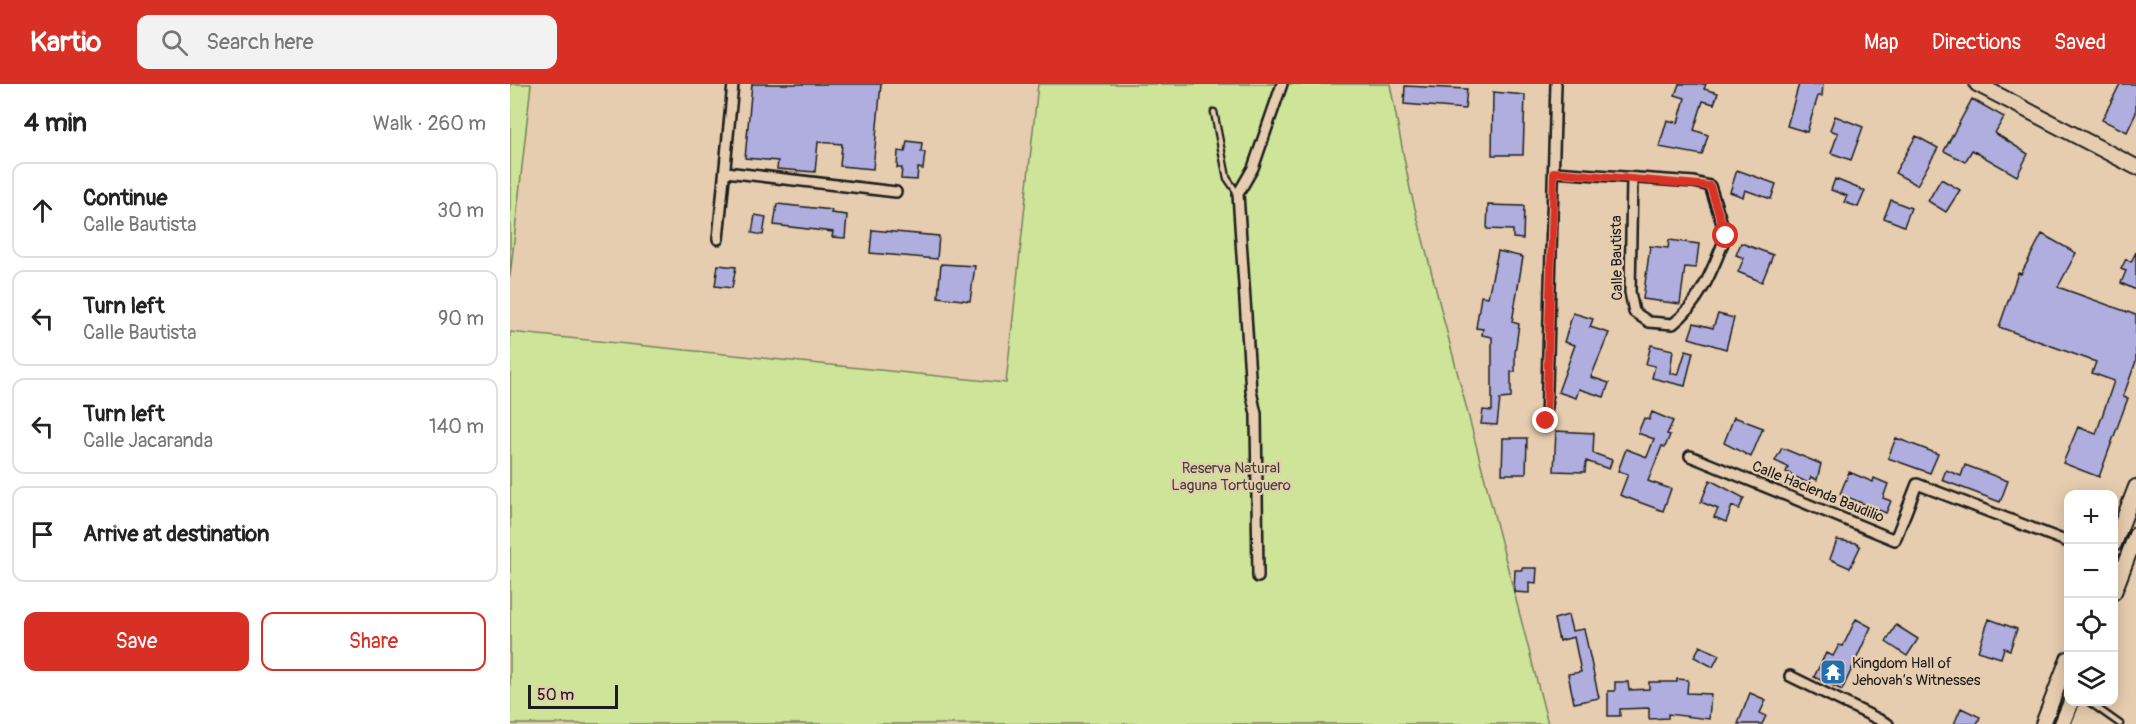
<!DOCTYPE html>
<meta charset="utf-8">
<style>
:root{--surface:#fff;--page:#f2f2f2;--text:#222;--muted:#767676;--line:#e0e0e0;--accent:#d93025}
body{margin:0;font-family:Pangolin,sans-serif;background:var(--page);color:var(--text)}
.controls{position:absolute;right:18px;bottom:18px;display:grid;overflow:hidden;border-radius:12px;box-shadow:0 3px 15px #0003}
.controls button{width:54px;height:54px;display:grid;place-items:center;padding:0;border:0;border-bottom:2px solid var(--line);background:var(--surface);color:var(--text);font:30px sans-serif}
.scale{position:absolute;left:18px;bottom:15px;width:90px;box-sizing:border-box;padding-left:6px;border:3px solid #1c1c1c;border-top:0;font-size:16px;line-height:21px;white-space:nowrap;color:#1c1c1c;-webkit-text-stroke:4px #e7cdaf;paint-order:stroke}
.stop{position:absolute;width:18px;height:18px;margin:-14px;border:4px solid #d93025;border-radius:50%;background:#fff}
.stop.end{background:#d93025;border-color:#fff;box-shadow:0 2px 6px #0008}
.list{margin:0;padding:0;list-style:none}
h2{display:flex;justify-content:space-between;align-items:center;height:78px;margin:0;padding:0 24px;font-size:26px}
h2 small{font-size:20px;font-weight:400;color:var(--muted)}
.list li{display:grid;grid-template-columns:39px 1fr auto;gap:18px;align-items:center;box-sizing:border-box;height:96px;margin:0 12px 12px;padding:0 12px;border:2px solid var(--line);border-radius:12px}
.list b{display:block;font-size:22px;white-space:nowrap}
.list p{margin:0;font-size:20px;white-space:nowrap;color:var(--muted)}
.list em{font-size:20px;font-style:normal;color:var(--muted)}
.actions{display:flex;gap:12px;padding:18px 24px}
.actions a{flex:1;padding:14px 0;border:2px solid var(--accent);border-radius:12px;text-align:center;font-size:21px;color:var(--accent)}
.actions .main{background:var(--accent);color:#fff}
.icon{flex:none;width:33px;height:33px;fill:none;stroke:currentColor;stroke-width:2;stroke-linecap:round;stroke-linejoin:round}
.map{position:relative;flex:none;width:1626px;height:640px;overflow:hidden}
header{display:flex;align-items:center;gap:36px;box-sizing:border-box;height:84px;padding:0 30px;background:var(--accent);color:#fff}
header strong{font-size:28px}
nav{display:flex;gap:33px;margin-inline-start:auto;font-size:21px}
.search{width:420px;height:54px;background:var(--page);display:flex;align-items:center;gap:15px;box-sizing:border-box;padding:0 21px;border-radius:12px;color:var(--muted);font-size:22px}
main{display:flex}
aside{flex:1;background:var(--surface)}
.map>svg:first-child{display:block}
.green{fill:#cde499;stroke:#74805a;stroke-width:1.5}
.building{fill:#afaedf;stroke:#1c1c1c;stroke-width:1.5}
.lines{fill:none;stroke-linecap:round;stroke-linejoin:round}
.lane-casing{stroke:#1c1c1c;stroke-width:9}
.street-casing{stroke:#1c1c1c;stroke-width:14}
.secondary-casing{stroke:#1c1c1c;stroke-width:18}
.lane{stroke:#e7cdaf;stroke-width:4.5}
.street{stroke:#e7cdaf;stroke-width:9}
.secondary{stroke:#e7cdaf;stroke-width:14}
.route{stroke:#d93025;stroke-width:8}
.labels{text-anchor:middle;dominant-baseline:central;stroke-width:4.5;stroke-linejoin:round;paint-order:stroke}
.street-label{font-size:15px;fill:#1c1c1c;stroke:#e7cdaf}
.park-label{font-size:15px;fill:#3f4435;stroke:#e7cdaf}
.poi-label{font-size:15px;fill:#1c1c1c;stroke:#e7cdaf;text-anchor:start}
</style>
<header>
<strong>Kartio</strong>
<div class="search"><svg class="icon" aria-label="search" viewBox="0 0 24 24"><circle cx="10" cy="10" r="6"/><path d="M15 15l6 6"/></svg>Search here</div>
<nav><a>Map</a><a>Directions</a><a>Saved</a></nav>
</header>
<main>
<aside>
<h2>4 min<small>Walk · 260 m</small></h2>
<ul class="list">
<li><svg class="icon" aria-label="ahead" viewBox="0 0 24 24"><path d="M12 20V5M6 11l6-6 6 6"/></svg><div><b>Continue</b><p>Calle Bautista</p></div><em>30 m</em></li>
<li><svg class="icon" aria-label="left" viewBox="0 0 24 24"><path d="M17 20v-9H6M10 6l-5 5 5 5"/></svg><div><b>Turn left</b><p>Calle Bautista</p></div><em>90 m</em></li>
<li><svg class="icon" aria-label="left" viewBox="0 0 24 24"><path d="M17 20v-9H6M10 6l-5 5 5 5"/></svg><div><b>Turn left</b><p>Calle Jacaranda</p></div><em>140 m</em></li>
<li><svg class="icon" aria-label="arrive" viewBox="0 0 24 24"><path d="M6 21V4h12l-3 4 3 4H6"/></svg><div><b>Arrive at destination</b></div></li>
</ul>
<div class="actions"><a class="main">Save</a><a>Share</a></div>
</aside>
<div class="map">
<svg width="1626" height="640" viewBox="0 0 1626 640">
<rect width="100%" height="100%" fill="#e7cdaf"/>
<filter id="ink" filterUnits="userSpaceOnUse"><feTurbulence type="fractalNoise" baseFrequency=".0167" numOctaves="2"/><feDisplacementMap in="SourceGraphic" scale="12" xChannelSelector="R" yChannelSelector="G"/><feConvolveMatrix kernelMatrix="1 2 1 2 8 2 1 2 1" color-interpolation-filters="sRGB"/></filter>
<g filter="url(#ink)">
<path class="green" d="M0,0H21L0,193Z
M528,0H880L900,105L1038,640H0V248L496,299Z"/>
<path class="building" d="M242,0H371L363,85L330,82L332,60L308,58L305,88L267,85L268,77L235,74Z
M1169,0H1196L1194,5L1208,9L1204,20L1193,17L1184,46L1198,51L1192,71L1149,63L1157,36L1168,39L1175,14L1165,11Z
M1289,0H1313L1312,12H1308L1297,48L1277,42Z
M1610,0H1626V29L1617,48L1592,36Z
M895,2L957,5L955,25L894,20Z
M983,8L1015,11L1013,71H982Z
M1462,15L1494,33L1485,49L1518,70L1507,92L1462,66L1455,78L1434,67Z
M1325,32L1353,43L1341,76L1321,69L1328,49L1320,46Z
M1406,52L1428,64L1407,101L1385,89Z
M397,57L412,59L411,68H415L413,85L408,84L407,96L391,95L392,84H387L388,67L395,68Z
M1227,86L1266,100L1261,115L1235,106L1233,113L1220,108Z
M1325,95L1355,107L1348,123L1334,118L1337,112L1321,106Z
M1431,95L1450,106L1436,128L1418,117Z
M1381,116L1401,124L1394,142L1374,134Z
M267,120L322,126L321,129L337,131L335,154L322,153L323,148L264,141Z
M978,121L1014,122L1013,155L1003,154V146L977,145Z
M245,131L256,133L253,151L242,149Z
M362,146L429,152L427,175L360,169Z
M1532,150L1566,169L1548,203L1626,231V277L1613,313L1618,314L1589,393L1553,379L1568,343L1586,350L1604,297L1582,289L1586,278L1489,243L1508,189L1511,190Z
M1159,156L1189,160L1186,184L1175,183L1170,220L1133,215L1140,162L1158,164Z
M1231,159L1263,171L1252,198L1228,188L1234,174L1226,171Z
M988,167L1013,173L1002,238L1009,240L1005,269V288H1001V314L990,315L987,341L971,340L973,326L982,327V253L972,251L973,245L966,244L971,212L978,213Z
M1626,168V206L1611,199L1616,187L1611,185L1616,175L1621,178Z
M431,180L465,182L460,217L428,213Z
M208,181L226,183L222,204L205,202Z
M1063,229L1083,235L1080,243L1099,249L1081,293L1099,299L1094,313L1069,305L1066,314L1048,308L1065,261L1054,258Z
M1208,230L1224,234L1216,265L1179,254L1184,239L1203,244Z
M1141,261L1163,266L1160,289L1168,291L1176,266L1183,268L1175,302L1142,294L1145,282L1136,280Z
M1142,328L1163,337L1157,350L1160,351L1155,363L1152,362L1138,397L1161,405L1153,427L1110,411L1118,390L1108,387L1116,365L1137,373L1144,355L1128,349L1134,334L1139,336Z
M1224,333L1253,344L1241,373L1214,359Z
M1046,347L1084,349L1083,369L1102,376L1099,385L1076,377L1075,388L1044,387Z
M993,354H1017L1016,390H992Z
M1386,354L1428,370L1420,389L1378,374Z
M1272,364L1311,380L1307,396L1301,393L1298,399L1276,388L1278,383L1265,377Z
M1455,381L1498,397L1490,418L1432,396L1436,386L1451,392Z
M1339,388L1363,398L1364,394L1378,400L1373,414L1381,417L1376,429L1330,410Z
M1200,396L1234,414L1229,425L1222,422L1216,438L1204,433L1208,425L1191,418Z
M1327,456L1347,459L1350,463L1340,484L1320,475Z
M1012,484H1027L1026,499L1019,498V509L1004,508L1005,486H1012Z
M1058,531L1062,547L1074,545L1089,614L1064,619L1058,590L1071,588L1064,553L1049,557L1044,535Z
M1346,535L1361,543L1332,606L1304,593L1316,569L1323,572L1329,561L1333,562Z
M1479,535L1507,545L1500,566L1494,564L1491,574L1468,567Z
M1386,541L1408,555L1397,572L1376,558Z
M1190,562L1209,571L1203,583L1184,573Z
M1167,595L1178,596L1177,609L1201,610L1199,635L1158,630V634L1139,635V624L1110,625V632H1098V607H1105V598H1118L1119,606L1139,605V598H1167Z
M1240,609L1256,616L1250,629L1256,632L1252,640H1228Z
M1451,624L1470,633L1467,640H1444Z"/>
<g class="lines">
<g class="lane-casing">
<path id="lane" d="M704,28L717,94L728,110
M1579,618L1610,640"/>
</g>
<g class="street-casing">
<path id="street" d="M216,88L386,108
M1044,88L1184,98L1200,102L1216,152C1203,184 1191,218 1163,240L1139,238L1124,228L1120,208L1122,94
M208,155L223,0
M1036,337L1046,0
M1180,372L1385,456L1407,400L1558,458
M748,493L746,330L741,307L728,110L743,84L772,0
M1280,592L1378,640"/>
</g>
<g class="secondary-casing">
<path id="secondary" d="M1467,0L1626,83
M1604,460L1626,403
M1604,508L1626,451
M1533,640L1558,575
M1552,640L1561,618"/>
</g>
<use href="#lane" class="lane"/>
<use href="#street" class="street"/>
<use href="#secondary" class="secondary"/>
</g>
</g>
<g class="lines" filter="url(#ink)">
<path class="route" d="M1036,337L1044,88L1200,102L1216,152"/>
</g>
<defs>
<g id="temple-square" transform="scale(1.35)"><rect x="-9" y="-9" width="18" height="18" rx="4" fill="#1f6fb2" stroke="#e7cdaf"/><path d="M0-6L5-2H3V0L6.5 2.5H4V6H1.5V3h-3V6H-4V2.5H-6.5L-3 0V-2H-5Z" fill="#fff"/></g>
</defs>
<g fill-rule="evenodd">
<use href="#temple-square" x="1323" y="588"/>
</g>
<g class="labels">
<g class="street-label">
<text transform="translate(1107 174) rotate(-91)">Calle Bautista</text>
<text transform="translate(1308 408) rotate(22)">Calle Hacienda Baudilio</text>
</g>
<g class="park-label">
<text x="721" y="384">Reserva Natural<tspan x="721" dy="17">Laguna Tortuguero</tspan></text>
</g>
<g class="poi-label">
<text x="1342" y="579">Kingdom Hall of<tspan x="1342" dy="17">Jehovah’s Witnesses</tspan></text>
</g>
</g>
</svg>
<div class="controls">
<button>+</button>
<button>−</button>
<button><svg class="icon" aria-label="locate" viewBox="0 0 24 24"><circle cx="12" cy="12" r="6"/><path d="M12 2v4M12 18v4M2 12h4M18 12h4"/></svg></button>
<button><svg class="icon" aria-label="layers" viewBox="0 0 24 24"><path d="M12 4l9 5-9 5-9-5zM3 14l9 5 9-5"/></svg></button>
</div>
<div class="scale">50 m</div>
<div class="stop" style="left:1216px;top:152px"></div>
<div class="stop end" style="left:1036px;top:337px"></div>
</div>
</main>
